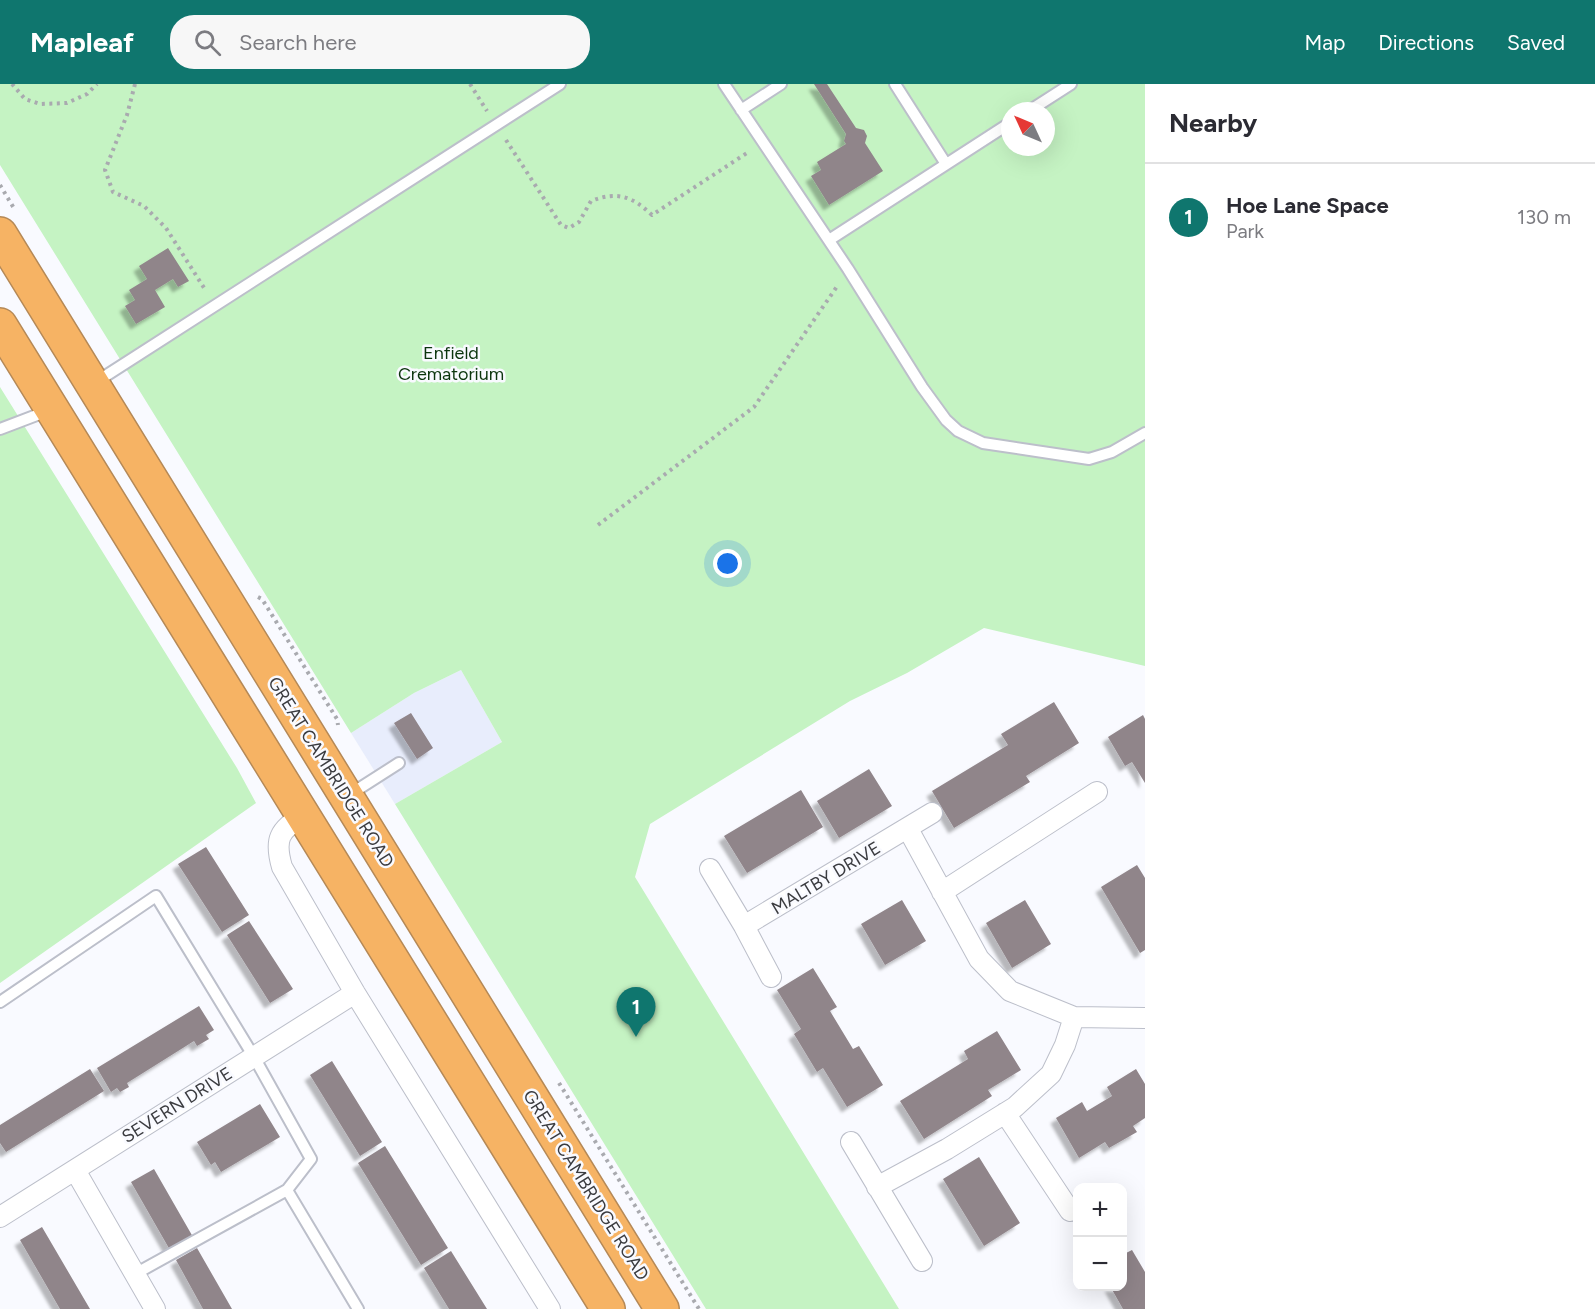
<!DOCTYPE html>
<meta charset="utf-8">
<style>
:root{--surface:#fff;--page:#f7f7f7;--text:#2b2b33;--muted:#7c7c81;--line:#e1e1e2;--accent:#0f766e}
body{margin:0;font-family:Figtree,sans-serif;background:var(--page);color:var(--text)}
.controls{position:absolute;right:18px;bottom:18px;display:grid;overflow:hidden;border-radius:12px;box-shadow:0 6px 24px #0002}
.controls button{width:54px;height:54px;display:grid;place-items:center;padding:0;border:0;border-bottom:2px solid var(--line);background:var(--surface);color:var(--text);font:30px sans-serif}
.compass{position:absolute;left:1001px;top:18px;width:54px;height:54px;border-radius:50%;background:var(--surface);box-shadow:0 6px 24px #0002;rotate:314deg}
.you{position:absolute;left:728px;top:480px;width:21px;height:21px;margin:-15px;border:4px solid #fff;border-radius:50%;background:#1a73e8;box-shadow:0 0 0 9px #1a73e833}
.badge{display:grid;place-items:center;width:39px;height:39px;border-radius:50%;background:var(--accent);color:#fff;font-size:20px;font-weight:700}
.pin{position:absolute;translate:-50% -50px;filter:drop-shadow(0 2px 3px #0008)}
.pin::after{content:'';position:absolute;top:32px;width:21px;height:18px;background:inherit;clip-path:polygon(0 0,100% 0,50% 100%)}
.list{margin:0;padding:0;list-style:none}
h2{display:flex;justify-content:space-between;align-items:center;height:78px;margin:0;padding:0 24px;font-size:26px}
h2 small{font-size:20px;font-weight:400;color:var(--muted)}
.list li{display:grid;grid-template-columns:39px 1fr auto;gap:18px;align-items:center;box-sizing:border-box;height:108px;padding:0 24px;border-top:2px solid var(--line)}
.list b{display:block;font-size:22px;white-space:nowrap}
.list p{margin:0;font-size:20px;white-space:nowrap;color:var(--muted)}
.list em{font-size:20px;font-style:normal;color:var(--muted)}
.icon{flex:none;width:33px;height:33px;fill:none;stroke:currentColor;stroke-width:2;stroke-linecap:round;stroke-linejoin:round}
.map{position:relative;flex:none;width:1145px;height:1225px;overflow:hidden}
header{display:flex;align-items:center;gap:36px;box-sizing:border-box;height:84px;padding:0 30px;background:var(--accent);color:#fff}
header strong{font-size:28px}
nav{display:flex;gap:33px;margin-inline-start:auto;font-size:21px}
.search{width:420px;height:54px;background:var(--page);display:flex;align-items:center;gap:15px;box-sizing:border-box;padding:0 21px;border-radius:24px;color:var(--muted);font-size:22px}
main{display:flex}
aside{flex:1;background:var(--surface)}
.map>svg:first-child{display:block}
.built{fill:#e8edfc}
.green{fill:#c5f3c3;fill-rule:evenodd}
.building{fill:#90858a;filter:url(#shadow)}
.lines{fill:none;stroke-linecap:round;stroke-linejoin:round}
.lane-casing{stroke:#bcbfca;stroke-width:14}
.street-casing{stroke:#bcbfca;stroke-width:22}
.highway-casing{stroke:#b58957;stroke-width:36}
.path{stroke:#a9aaaf;stroke-width:4;stroke-dasharray:3 4.5;stroke-linecap:butt}
.lane{stroke:#fff;stroke-width:10}
.street{stroke:#fff;stroke-width:20}
.highway{stroke:#f6b364;stroke-width:33}
.labels{text-anchor:middle;dominant-baseline:central;stroke-width:5;stroke-linejoin:round;paint-order:stroke}
.park-label{font-size:18px;fill:#0b350d;stroke:#f9faff}
.street-label{font-size:18px;fill:#3b3c40;stroke:#f9faff}
</style>
<header>
<strong>Mapleaf</strong>
<div class="search"><svg class="icon" aria-label="search" viewBox="0 0 24 24"><circle cx="10" cy="10" r="6"/><path d="M15 15l6 6"/></svg>Search here</div>
<nav><a>Map</a><a>Directions</a><a>Saved</a></nav>
</header>
<main>
<div class="map">
<svg width="1145" height="1225" viewBox="0 0 1145 1225">
<defs>
<filter id="shadow"><feDropShadow dx="-5.5" dy="5.5" stdDeviation="1.5" flood-color="#0004"/></filter>
</defs>
<rect width="100%" height="100%" fill="#f9faff"/>
<path class="built" d="M461,586L502,658L395,720L351,649L414,609Z"/>
<path class="green" d="M0,0H1145V582L984,544L907,589L850,617L650,740L635,793L899,1225H706L395,720L502,658L461,586L414,609L351,649L0,81ZM1010,27H1046V63H1010Z
M0,303L237,684L256,719L0,899Z"/>
<path class="building" d="M814,0H827L856,44L864,46L867,52L865,59L883,87L829,121L811,92L821,86L817,78L846,60L844,57L846,50Z
M168,164L189,197L178,203L173,195L155,206L165,223L136,240L125,222L135,216L129,206L147,195L139,182Z
M1054,618L1079,659L1026,692L1030,698L954,744L932,707L1008,661L1001,650Z
M411,629L433,664L417,675L394,639Z
M1143,631L1145,635V699L1132,678L1125,682L1108,653Z
M869,685L892,722L839,754L817,717Z
M801,706L823,743L747,789L724,752Z
M206,763L249,831L222,848L178,780Z
M1137,781L1145,794V866L1140,869L1101,803Z
M902,816L926,857L885,881L861,840Z
M1025,816L1051,860L1012,884L986,839Z
M249,837L293,905L270,919L227,851Z
M813,884L837,923L830,927L853,965L859,962L883,1001L847,1023L823,984L817,988L794,950L801,945L777,906Z
M199,922L214,946L206,951L209,955L197,962L194,957L127,999L129,1003L120,1008L117,1004L111,1008L97,984Z
M997,947L1021,986L988,1006L992,1012L924,1055L900,1017L968,975L964,967Z
M332,977L382,1058L360,1072L310,991Z
M90,985L104,1007L6,1068L0,1059V1041Z
M1136,985L1145,1000V1034L1133,1042L1137,1048L1109,1064L1105,1058L1079,1074L1056,1034L1082,1018L1087,1027L1112,1012L1107,1003Z
M260,1020L280,1053L221,1088L215,1078L211,1081L197,1058Z
M385,1062L448,1164L421,1181L358,1079Z
M979,1073L1020,1139L984,1162L943,1095Z
M154,1085L193,1153L170,1166L131,1098Z
M42,1143L90,1225H60L20,1156Z
M197,1164L232,1225H203L176,1176Z
M1132,1166L1145,1188V1225H1123L1110,1202H1122V1171Z
M451,1167L487,1225H449L424,1184Z"/>
<g class="lines">
<g class="lane-casing">
<path id="lane" d="M724,0L848,185L922,303L946,336L958,347L983,359L1089,375L1112,368L1145,349
M895,0L946,80
M741,26L781,0
M1029,27L1071,0
M829,156L1010,39
M96,298L560,0
M0,345L50,326
M349,711L399,679
M0,918L156,812L254,973L311,1075L287,1106L135,1190
M287,1106L358,1225"/>
</g>
<g class="street-casing">
<path id="street" d="M303,731C279,747 274,755 282,783L355,909L550,1225
M908,745L979,875L1010,907L1074,933L1145,934
M710,785L744,842L771,893
M942,808L1097,708
M744,842L932,729
M1005,1029L1070,1127
M851,1058L922,1177
M75,1086L155,1225
M877,1103L947,1065L1015,1023L1051,990L1065,961L1074,933
M0,1133L355,909"/>
</g>
<g class="highway-casing">
<path id="highway" d="M0,150L662,1225
M0,241L608,1225"/>
</g>
<path class="path" d="M12,0L25,15L40,20L67,19L87,10L97,0
M135,0L127,31L105,86L113,108L144,122L166,144L206,207
M470,0L487,27
M506,56L561,141L569,144L579,138L591,117C617,107 632,112 652,131L750,67
M0,101L15,126
M598,441L754,323L838,201
M258,513L262,515L337,635L338,641
M559,999L699,1225"/>
<use href="#lane" class="lane"/>
<use href="#street" class="street"/>
<use href="#highway" class="highway"/>
</g>
<g class="labels">
<g class="park-label">
<text x="451" y="269">Enfield<tspan x="451" dy="21">Crematorium</tspan></text>
</g>
<g class="street-label">
<text transform="translate(331 688) rotate(58)">GREAT CAMBRIDGE ROAD</text>
<text transform="translate(826 794) rotate(-31)">MALTBY DRIVE</text>
<text transform="translate(177 1021) rotate(-32)">SEVERN DRIVE</text>
<text transform="translate(586 1101) rotate(58)">GREAT CAMBRIDGE ROAD</text>
</g>
</g>
</svg>
<div class="controls">
<button>+</button>
<button>−</button>
</div>
<svg class="compass" viewBox="-18 -18 36 36"><path d="M0-13l5 13h-10z" fill="#e53935"/><path d="M0 13l5-13h-10z" fill="#7c7c81"/></svg>
<div class="you"></div>
<div class="pin badge" style="left:636px;top:953px">1</div>
</div>
<aside>
<h2>Nearby<small></small></h2>
<ul class="list">
<li><span class="badge">1</span><div><b>Hoe Lane Space</b><p>Park</p></div><em>130 m</em></li>
</ul>
</aside>
</main>
